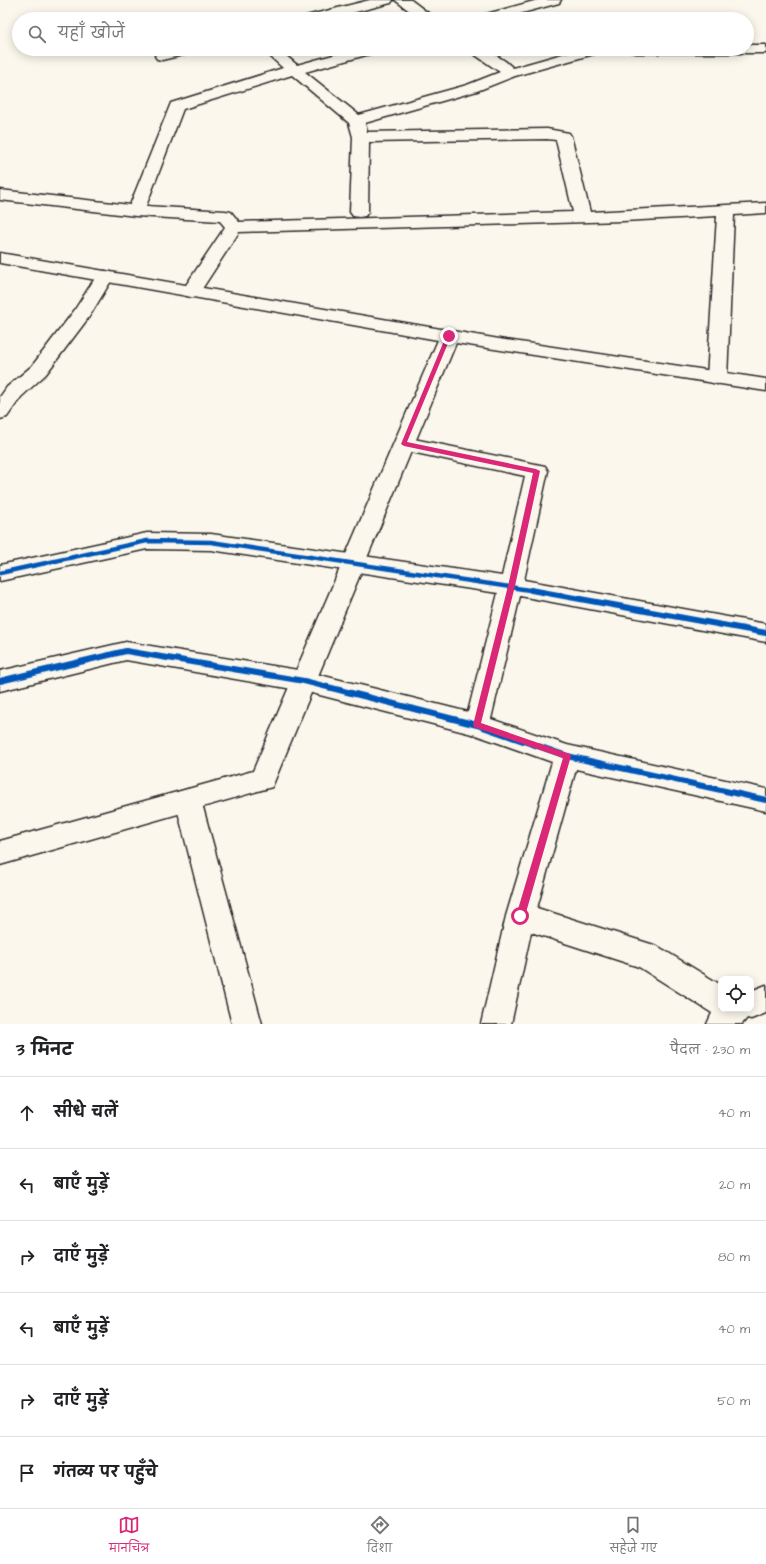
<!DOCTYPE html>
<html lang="hi">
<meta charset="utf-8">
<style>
:root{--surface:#fff;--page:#f2f2f2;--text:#202124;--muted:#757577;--line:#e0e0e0;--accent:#db2777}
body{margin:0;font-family:"Architects Daughter","Playpen Sans Deva",sans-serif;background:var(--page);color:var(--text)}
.controls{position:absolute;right:12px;bottom:12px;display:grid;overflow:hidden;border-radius:8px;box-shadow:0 2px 10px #0003}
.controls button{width:36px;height:36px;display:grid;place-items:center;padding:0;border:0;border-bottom:1px solid var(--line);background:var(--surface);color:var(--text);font:20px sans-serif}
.stop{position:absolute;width:12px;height:12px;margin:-9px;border:3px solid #db2777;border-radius:50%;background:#fff}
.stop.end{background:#db2777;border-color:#fff;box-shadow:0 1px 4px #0008}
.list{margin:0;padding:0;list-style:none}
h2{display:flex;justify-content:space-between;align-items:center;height:52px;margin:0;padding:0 16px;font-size:17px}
h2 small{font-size:13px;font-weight:400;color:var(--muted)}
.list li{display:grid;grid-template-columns:26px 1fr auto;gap:12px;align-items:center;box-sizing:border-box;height:72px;padding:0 16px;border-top:1px solid var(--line)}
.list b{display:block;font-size:15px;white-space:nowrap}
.list em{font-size:13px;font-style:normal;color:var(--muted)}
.icon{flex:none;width:22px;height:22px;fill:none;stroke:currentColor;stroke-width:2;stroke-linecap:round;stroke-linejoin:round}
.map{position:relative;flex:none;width:766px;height:1024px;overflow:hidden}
.search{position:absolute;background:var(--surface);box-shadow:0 2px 10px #0003;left:12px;right:12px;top:12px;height:44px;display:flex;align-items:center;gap:10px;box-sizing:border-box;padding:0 14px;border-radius:22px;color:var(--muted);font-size:15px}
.sheet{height:484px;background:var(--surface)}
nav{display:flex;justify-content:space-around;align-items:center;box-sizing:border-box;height:56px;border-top:1px solid var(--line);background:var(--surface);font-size:11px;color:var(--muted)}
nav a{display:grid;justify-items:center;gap:2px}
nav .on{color:var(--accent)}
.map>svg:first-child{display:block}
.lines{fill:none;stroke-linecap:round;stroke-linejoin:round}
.street-casing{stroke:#2b2b2b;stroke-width:3}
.secondary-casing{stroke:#2b2b2b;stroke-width:3}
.street{fill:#fbf7ec;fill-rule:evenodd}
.secondary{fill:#fbf7ec;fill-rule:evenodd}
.cycleway-far1-casing{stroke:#fbf7ec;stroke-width:7}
.cycleway-casing{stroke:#fbf7ec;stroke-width:8}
.cycleway-far1{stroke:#0057b8;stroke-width:4.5}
.cycleway{stroke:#0057b8;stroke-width:6}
.route{fill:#db2777}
</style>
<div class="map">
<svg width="766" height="1024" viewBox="0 0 766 1024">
<rect width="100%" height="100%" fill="#fbf7ec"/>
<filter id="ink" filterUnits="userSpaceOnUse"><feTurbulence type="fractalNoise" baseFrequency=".025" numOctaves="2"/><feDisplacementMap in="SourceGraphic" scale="8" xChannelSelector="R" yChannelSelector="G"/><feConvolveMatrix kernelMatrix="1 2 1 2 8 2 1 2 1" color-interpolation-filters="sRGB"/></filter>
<g filter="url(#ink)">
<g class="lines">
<g class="street-casing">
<path id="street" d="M370,0H393L391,3L328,19H304L306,16Z
M395,0H411L436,19H420Z
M538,0H561L559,3L500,19H477L479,16Z
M747,45H766V53H636L631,52L629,49H747Z
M173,49H198L196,52L162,60L157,59L155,56L157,53Z
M262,49H278L297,65L355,49H379L377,52L305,72L359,115L467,85L500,72L471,52L469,49H486L505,61L513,68L580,49H603L601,52L515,76L477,91L365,123L367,132L547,129L569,133L571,136L590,212L766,203V213L734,215L727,378L724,382L717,384L710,382L707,378L717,216L623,221L239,232L198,295L191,297L184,295L182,291L225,227L220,221L136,216L0,200V190L130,205L171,103L283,68ZM292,75L349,123L353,137L350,212L353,216L359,217L365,216L368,212L369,142L547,139L556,140L573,212L239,222L231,212L225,211L146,206L183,109Z
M105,271L111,272L114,276L89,317L46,374L21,397L7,417L0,419V397L7,387L32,366L74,311L99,272Z
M404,437L545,466L548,471L524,580L766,624V642L520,596L491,719L567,745L766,789V811L576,769L537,908L657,946L721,985V1009H751V991L766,985V1013L751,1019L747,1018L742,1024H707L712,1013L639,967L531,932L511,1024H481L506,916L552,762L476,735L304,691L126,660L0,691V671L126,642L304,671L468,712L498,593L211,550L147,549L0,581V565L147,533L211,534L502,576L525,476L397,449L394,444L397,439Z
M188,789L197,792L201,800L262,1024H232L175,800L179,792Z"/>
</g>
<g class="secondary-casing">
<path id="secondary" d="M0,253L499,339L766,379V391L456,343L272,787L0,865V841L253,771L438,340L0,263Z"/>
</g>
<use href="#street" class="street"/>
<use href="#secondary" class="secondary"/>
<g class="cycleway-far1-casing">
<path id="cycleway-far1" d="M0,573L147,541L211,542L536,591"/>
</g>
<g class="cycleway-casing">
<path id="cycleway" d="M531,590L766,633
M0,681L126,651L304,681L477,725L567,756L766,800"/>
</g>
<use href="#cycleway-far1" class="cycleway-far1"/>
<use href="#cycleway" class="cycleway"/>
</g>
</g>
<path class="route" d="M449,334L451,336L407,442L536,469L540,471L515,586L481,723L570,754L571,756L525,916L520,920L516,916L563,758L474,727L473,725L508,586L533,473L404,446L401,444L446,336Z"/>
</svg>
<div class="controls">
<button><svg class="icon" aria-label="locate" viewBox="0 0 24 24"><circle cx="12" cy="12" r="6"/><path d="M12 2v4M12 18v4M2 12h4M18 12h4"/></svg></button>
</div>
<div class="stop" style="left:520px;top:916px"></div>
<div class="stop end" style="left:449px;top:336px"></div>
<div class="search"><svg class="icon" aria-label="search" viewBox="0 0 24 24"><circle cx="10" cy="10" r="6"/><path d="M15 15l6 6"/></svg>यहाँ खोजें</div>
</div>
<section class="sheet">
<h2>3 मिनट<small>पैदल · 230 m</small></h2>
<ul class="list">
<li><svg class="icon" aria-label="ahead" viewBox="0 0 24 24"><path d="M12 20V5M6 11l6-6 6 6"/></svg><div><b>सीधे चलें</b></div><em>40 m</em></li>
<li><svg class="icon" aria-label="left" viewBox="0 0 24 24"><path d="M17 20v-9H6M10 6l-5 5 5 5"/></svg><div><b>बाएँ मुड़ें</b></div><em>20 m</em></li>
<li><svg class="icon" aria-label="right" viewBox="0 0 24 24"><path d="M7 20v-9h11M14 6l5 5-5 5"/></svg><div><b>दाएँ मुड़ें</b></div><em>80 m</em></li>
<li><svg class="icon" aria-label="left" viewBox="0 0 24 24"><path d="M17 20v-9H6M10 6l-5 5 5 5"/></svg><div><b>बाएँ मुड़ें</b></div><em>40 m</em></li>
<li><svg class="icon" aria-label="right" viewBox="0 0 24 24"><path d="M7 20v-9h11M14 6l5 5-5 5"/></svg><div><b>दाएँ मुड़ें</b></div><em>50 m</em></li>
<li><svg class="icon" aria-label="arrive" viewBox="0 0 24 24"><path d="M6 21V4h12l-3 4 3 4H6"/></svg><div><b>गंतव्य पर पहुँचे</b></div></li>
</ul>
</section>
<nav>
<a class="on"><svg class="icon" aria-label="map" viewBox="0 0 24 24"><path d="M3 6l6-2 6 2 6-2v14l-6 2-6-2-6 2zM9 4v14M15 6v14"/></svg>मानचित्र</a>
<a><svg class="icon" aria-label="directions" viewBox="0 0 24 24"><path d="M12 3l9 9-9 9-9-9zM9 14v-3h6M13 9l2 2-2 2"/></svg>दिशा</a>
<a><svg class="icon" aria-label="saved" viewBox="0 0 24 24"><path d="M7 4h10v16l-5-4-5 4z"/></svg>सहेजे गए</a>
</nav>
